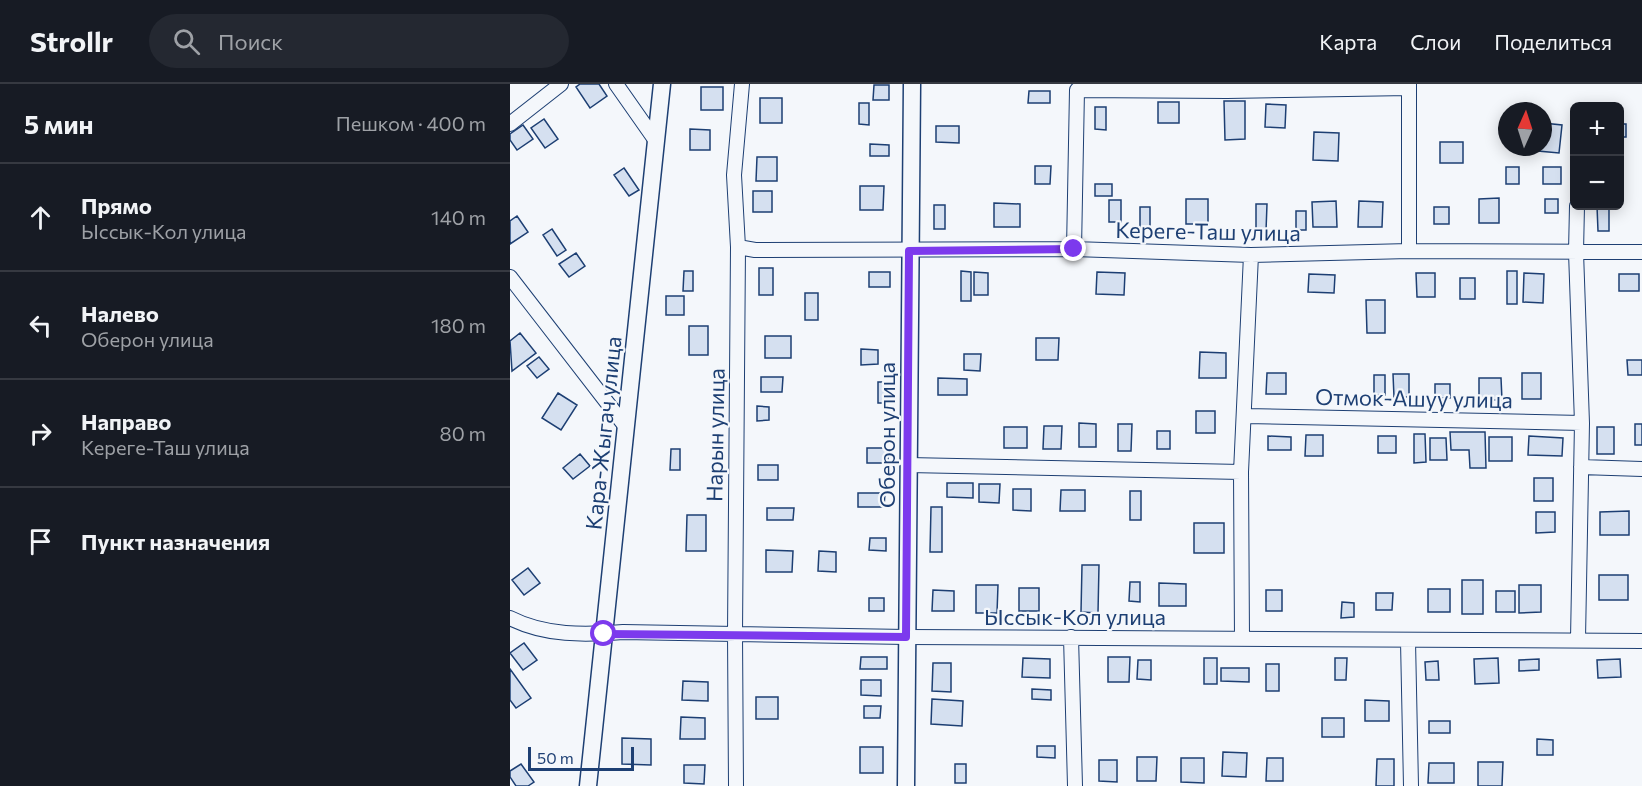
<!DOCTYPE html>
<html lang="ru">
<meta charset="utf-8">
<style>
:root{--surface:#171b24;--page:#242831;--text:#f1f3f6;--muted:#9ea1a6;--line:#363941}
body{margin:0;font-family:Commissioner,sans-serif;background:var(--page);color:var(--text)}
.controls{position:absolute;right:18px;top:18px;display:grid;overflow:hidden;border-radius:9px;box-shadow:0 3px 15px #0003}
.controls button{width:54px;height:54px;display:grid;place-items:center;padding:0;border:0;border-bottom:2px solid var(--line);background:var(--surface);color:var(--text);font:30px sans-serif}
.compass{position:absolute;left:988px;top:18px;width:54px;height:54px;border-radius:50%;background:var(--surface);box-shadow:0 3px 15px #0003;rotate:3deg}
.scale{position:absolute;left:18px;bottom:15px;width:106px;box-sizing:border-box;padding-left:6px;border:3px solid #1d3f73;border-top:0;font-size:16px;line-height:21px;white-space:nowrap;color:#1d3f73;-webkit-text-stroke:4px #f4f7fb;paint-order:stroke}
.stop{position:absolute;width:18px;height:18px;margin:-14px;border:4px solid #7c3aed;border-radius:50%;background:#fff}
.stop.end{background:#7c3aed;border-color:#fff;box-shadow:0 2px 6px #0008}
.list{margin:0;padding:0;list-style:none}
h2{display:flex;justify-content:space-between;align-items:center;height:78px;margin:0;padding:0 24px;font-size:26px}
h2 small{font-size:20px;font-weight:400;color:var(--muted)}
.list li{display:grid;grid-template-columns:39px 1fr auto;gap:18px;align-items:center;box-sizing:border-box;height:108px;padding:0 24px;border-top:2px solid var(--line)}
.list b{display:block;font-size:22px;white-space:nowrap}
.list p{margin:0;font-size:20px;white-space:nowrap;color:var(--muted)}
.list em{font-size:20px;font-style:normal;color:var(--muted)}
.icon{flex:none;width:33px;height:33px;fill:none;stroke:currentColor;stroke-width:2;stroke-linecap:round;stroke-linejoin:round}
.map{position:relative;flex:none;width:1132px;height:702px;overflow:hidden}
header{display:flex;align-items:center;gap:36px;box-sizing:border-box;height:84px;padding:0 30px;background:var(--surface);border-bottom:2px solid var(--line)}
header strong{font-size:28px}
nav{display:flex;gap:33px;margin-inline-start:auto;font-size:21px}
.search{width:420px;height:54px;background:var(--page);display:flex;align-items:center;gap:15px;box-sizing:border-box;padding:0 21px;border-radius:33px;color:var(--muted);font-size:22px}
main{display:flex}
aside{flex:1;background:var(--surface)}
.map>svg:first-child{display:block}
.building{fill:#d5e0f0;stroke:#1d3f73;stroke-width:1.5}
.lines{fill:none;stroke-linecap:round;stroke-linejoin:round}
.minor-casing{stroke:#1d3f73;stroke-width:16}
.tertiary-casing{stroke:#1d3f73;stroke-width:19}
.minor{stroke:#f4f7fb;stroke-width:14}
.tertiary{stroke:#f4f7fb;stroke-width:16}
.route{stroke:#7c3aed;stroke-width:8}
.labels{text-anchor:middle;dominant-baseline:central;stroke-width:4.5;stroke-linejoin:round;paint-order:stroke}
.street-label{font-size:22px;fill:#1d3f73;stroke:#f4f7fb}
</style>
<header>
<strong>Strollr</strong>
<div class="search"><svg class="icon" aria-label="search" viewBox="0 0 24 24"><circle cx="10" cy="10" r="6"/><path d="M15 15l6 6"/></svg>Поиск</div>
<nav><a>Карта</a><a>Слои</a><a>Поделиться</a></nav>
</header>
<main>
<aside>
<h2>5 мин<small>Пешком · 400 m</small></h2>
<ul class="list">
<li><svg class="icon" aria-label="ahead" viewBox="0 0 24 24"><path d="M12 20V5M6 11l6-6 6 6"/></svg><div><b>Прямо</b><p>Ыссык-Кол улица</p></div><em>140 m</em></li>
<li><svg class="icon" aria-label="left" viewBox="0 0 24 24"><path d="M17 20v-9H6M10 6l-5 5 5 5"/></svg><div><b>Налево</b><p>Оберон улица</p></div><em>180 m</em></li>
<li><svg class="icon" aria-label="right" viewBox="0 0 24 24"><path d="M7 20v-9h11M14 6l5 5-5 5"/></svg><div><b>Направо</b><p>Кереге-Таш улица</p></div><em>80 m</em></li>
<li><svg class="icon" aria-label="arrive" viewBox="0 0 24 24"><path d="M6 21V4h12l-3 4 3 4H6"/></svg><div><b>Пункт назначения</b></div></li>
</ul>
</aside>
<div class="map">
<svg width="1132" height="702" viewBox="0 0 1132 702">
<rect width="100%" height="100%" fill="#f4f7fb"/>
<path class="building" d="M70,0H89L97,12L80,24L66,3Z
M364,1H379V16H363Z
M191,3H213V26H191Z
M519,7H540V19H518Z
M250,14H272V39H250Z
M714,17H735V55L715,56Z
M648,18H669V39H648Z
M349,19H359V41L349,40Z
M756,20L776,21L775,44L755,43Z
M585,23H596V46L585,45Z
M34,35L48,55L35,64L21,44Z
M1033,39L1052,41L1049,69L1028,67V63H1033Z
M1110,40H1116V53H1110Z
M13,41L23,55L7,66L0,56V50Z
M426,42H449V59L426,58Z
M180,45L200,46V66H180Z
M804,48L829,49L828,77L803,76Z
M930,58H953V79H930Z
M360,60L379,61V72H360Z
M247,73H267V97H246Z
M525,82H541L540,100H525Z
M996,83H1009V100H996Z
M1033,83H1051V100H1033Z
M114,84L129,106L119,112L104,91Z
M585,100H602V112H585Z
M350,102H374L373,126H350Z
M243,107H262V128H243Z
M989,114V139H969V115Z
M676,115H698V140H676Z
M1035,115H1048V129H1035Z
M599,116H611V138H599Z
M826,117L827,143H803L802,118Z
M849,117L873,118L872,143H848Z
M484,119L510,120V143H484Z
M746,120H757L756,147L746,146Z
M424,121H435V145H424Z
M1087,122H1099V147H1088Z
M630,123H640V145L630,144Z
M924,123H939V140H924Z
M786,127H796V146H786Z
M7,132L18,148L0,160V137Z
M42,145L56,166L47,172L33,151Z
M66,169L75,182L59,193L49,180Z
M249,184H263V211H249Z
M174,187H183V207H173Z
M451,187L461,188V217H451Z
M997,187H1007V220H997Z
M359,188H380V203H359Z
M464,188L478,189V211H464Z
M587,188L615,189L614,211L586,210Z
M906,189H925V213H907Z
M1014,189L1034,190L1033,219L1013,218Z
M799,190L825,191L824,209L798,208Z
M1109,190H1129V207H1109Z
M950,194H965V215H950Z
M295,209H308V236H295Z
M156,212H174V231H156Z
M856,216H875V249H857Z
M179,242H198V271H179Z
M10,249L26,269L2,287L0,257Z
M255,252H281V274H255Z
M526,254H549L548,276H526Z
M351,265L368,266V280L351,281Z
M690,268L716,269V294H689Z
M454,270H471L470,287L454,286Z
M29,273L39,285L27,294L17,282Z
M1117,276H1132V291H1118Z
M757,289H776V310H756Z
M1012,289H1031V315H1012Z
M883,290H899V313H884Z
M864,291H875V311H864Z
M251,293H273L272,308H251Z
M428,294L457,295V311H428Z
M969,294H991L992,316H969Z
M368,298H379V319H368Z
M925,300H940V314H925Z
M48,309L67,321L51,346L32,334Z
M247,322L259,323V336L247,337Z
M686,327H705V349H686Z
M569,339L586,340V363H569Z
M608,340H622L621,367H608Z
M1125,340H1132V361H1125Z
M534,342H552L551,365H533Z
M494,343H517V364H494Z
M1087,343H1104V370H1087Z
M647,347H660V365H647Z
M940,348H975L976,384H960L959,366H941Z
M904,350H915L916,378L904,379Z
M796,351H813V372H795Z
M758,352L781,353V366H758Z
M868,352H886V369H868Z
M1019,352L1053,354L1052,372L1018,371Z
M979,353H1002V377H979Z
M920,354H936L937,376H920Z
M357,364H378V379H357Z
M161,365H170V386H160Z
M70,370L80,382L63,395L53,384Z
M248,381H268V396H248Z
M1024,394H1043V417H1024Z
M437,399H463V414L437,413Z
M469,400H490L489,419L469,418Z
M503,405H521V427L503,426Z
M551,406H575V427H550Z
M620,407H631V436H620Z
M348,409H375L374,423H348Z
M421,423H432V468H420Z
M257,424H284L283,436H257Z
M1119,427V451H1090V428Z
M1026,428H1045V448L1026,449Z
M177,431H196V467H176Z
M684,439H714V469H684Z
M360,454H376V467L359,466Z
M256,466L283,467L282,488H256Z
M309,467L326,468V488L308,487Z
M572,481H589L588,529L571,528Z
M18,484L30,499L14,511L2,496Z
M1089,491H1118V516H1089Z
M952,496H973V530H952Z
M620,498H630V518L619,517Z
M649,499L676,500V522H649Z
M466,501H488L487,529H466Z
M1009,501H1031V528L1009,529Z
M509,504H529V527H509Z
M918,505H940V528H918Z
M423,506L444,507V527H422Z
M756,506H772V527H756Z
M986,507H1005V528H986Z
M866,509H883L882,526H866Z
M359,514H374V527H359Z
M832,518L844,519V533L831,534Z
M14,559L27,576L13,586L0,569Z
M351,573H377V585H350Z
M598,573H620L619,598H598Z
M513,574L540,575V594L512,593Z
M694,574H707V600H694Z
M825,574H837L836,596H825Z
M988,574L989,599L965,600L964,575Z
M1029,575V586L1009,587V576Z
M1110,575L1111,593L1088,594L1087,576Z
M628,576H641V596L627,595Z
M928,577L929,596H916L915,578Z
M423,579H441V608L422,607Z
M756,580H769V607H756Z
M711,584H739V598L711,597Z
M0,585L21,614L6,624L0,616Z
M351,596H371V612L351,611Z
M173,597L198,598V617L172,616Z
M522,605L541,606V616L522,615Z
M246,613H268V635H246Z
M422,615L453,617L452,642L421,640Z
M855,616L879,617V637H855Z
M354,622H371L370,634H354Z
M171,633L195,634V655H170Z
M812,634H834V653H812Z
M919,637H940V649H919Z
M112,654L141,655V681L112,680Z
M1027,655L1043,656V671H1027Z
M527,662H545V674L527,673Z
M350,663H373V689H350Z
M713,668L737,669L736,693L712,692Z
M627,673H647L646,697H627Z
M671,674H694V699L671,698Z
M757,674H773V697H756Z
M867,675H884V702H866Z
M589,676H607V698L589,697Z
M968,678H993L992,702H968Z
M919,679H944V699H918Z
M11,680L24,698L18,702H6L0,693V687Z
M445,680H456V699H445Z
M174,681H195L194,700L174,699Z"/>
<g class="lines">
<g class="minor-casing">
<path id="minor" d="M106,0L146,57
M0,40L51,0
M1067,122L1066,168L1072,339L1068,555
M228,163L245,166L564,165L741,171L899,167L1132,168
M564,165L567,6L717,7L899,4
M899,167V0
M0,193L116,343
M735,332L1072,339
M398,381L731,388
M1071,383L1132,385
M0,534C35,552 75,551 113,548L396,553L1132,557
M561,553L565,702
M732,555L731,388L741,171
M898,557L901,702
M226,702L225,550L228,163L224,91L232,0"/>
</g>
<g class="tertiary-casing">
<path id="tertiary" d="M78,702L152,0
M396,702L402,0"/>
</g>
<use href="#minor" class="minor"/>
<use href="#tertiary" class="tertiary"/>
</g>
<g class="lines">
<path class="route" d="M94,550L396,553L399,167L564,165"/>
</g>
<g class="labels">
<g class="street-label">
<text transform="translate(698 147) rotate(1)">Кереге-Таш улица</text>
<text transform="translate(904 314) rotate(1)">Отмок-Ашуу улица</text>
<text transform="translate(93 349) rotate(-84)">Кара-Жыгач улица</text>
<text transform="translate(205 351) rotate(-89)">Нарын улица</text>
<text transform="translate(376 351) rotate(-90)">Оберон улица</text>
<text x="565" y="532">Ыссык-Кол улица</text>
</g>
</g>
</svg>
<div class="controls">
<button>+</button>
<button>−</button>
</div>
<svg class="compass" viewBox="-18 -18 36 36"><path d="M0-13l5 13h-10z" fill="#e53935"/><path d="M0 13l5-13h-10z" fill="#9ea1a6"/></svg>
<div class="scale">50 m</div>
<div class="stop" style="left:94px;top:550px"></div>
<div class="stop end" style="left:564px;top:165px"></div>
</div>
</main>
